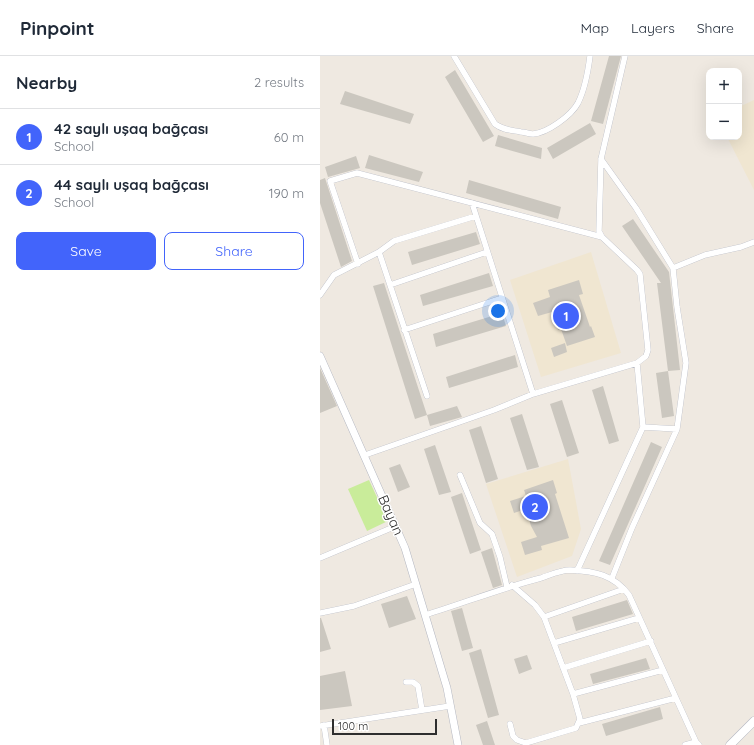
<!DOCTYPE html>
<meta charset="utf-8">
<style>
:root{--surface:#fff;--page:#f2f2f3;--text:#1f2937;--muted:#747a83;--line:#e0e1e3;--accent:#4264fb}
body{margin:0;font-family:Quicksand,sans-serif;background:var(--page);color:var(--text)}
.controls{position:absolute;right:12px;top:12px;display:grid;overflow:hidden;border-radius:8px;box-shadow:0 4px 16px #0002}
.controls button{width:36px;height:36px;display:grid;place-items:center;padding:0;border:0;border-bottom:1px solid var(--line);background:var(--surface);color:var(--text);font:20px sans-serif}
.scale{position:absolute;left:12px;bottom:10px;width:105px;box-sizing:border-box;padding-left:4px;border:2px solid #2e2e2e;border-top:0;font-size:11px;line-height:14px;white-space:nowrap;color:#2e2e2e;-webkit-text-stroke:3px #fff;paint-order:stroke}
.you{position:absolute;left:178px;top:255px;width:14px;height:14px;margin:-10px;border:3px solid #fff;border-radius:50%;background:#1a73e8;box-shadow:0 0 0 6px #1a73e833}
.badge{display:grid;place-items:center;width:26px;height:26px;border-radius:50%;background:var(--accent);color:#fff;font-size:13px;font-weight:700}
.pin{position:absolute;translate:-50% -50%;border:2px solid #fff;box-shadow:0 1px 4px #0006}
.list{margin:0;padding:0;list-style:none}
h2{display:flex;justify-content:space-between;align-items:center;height:52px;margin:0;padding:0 16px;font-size:17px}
h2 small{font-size:13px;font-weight:400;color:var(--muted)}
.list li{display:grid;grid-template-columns:26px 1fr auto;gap:12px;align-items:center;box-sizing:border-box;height:56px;padding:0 16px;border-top:1px solid var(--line)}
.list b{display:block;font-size:15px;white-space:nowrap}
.list p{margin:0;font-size:13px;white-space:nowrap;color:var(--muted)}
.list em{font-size:13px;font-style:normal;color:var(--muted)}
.actions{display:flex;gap:8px;padding:12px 16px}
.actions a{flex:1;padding:9px 0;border:1px solid var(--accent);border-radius:8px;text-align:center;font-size:14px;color:var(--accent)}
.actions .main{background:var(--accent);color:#fff}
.map{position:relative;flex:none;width:434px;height:689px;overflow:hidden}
header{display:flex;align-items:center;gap:24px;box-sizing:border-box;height:56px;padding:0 20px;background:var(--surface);border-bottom:1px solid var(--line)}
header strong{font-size:19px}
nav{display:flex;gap:22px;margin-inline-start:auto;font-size:14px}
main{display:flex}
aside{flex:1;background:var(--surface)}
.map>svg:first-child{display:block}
.education{fill:#f0e6d1}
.pitch{fill:#c9ec9a}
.building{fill:#cbc7bf}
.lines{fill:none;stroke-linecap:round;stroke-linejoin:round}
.minor-casing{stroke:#b4b7c1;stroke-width:6}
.tertiary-casing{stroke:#b4b7c1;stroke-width:8}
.secondary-casing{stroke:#b4b7c1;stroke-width:9}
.minor{stroke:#fff;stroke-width:5.5}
.tertiary{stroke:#fff;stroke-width:7}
.secondary{stroke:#fff;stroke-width:8}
.labels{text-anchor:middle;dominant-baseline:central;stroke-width:3;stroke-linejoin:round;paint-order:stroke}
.street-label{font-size:14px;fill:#2e2e2e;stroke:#fff}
</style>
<header>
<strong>Pinpoint</strong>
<nav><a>Map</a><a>Layers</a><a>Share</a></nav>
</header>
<main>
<aside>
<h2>Nearby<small>2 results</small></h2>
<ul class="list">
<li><span class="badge">1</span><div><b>42 saylı uşaq bağçası</b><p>School</p></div><em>60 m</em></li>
<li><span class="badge">2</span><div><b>44 saylı uşaq bağçası</b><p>School</p></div><em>190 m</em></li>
</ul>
<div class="actions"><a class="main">Save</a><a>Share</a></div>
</aside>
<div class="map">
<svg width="434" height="689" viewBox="0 0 434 689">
<rect width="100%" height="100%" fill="#efe9e1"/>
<path class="education" d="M434,44V134L407,81H419V51Z
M271,196L301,297L221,321L190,224Z
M248,403L261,473L252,500L197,521L166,428Z"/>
<path class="pitch" d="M49,424L68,465L47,475L28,433Z"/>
<path class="building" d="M289,0H301L283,68L271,65Z
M135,14L174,80L163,86L125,21Z
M25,35L94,58L90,68L20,48Z
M270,67L276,78L233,103L227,92Z
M178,79L222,92L221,103L175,90Z
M49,99L103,116L99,126L45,112Z
M36,100L40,112L8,121L5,111Z
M5,122L32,205L21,211L0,147V124Z
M149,124L241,151L238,163L146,137Z
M313,163L349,216L360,314L348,315L337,227H341L302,170Z
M156,176L160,188L92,209L88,196Z
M169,217L173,230L103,250L100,239Z
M259,224L263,238L259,239L270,271L271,270L275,281L247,290L241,273L238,274L232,256L218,260L213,247L230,241L228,234Z
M64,227L107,359L95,363L53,230Z
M182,257L186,270L116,291L113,278Z
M245,287L247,296L234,301L231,292Z
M195,299L198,311L129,332L126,321Z
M0,312L17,350L0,357Z
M348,315L354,360L342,362L336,317Z
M283,330L299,385L289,388L272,334Z
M242,344L259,397L247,401L230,348Z
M137,350L142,361L110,370L107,359Z
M202,358L219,411L207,414L190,362Z
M161,370L178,423L166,427L149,374Z
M331,386L342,391L290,509L279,505Z
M115,389L131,436L119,439L104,393Z
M80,408L90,431L78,436L69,412Z
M233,424L237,437L235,438L249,482L221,490L222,494L205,499L201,486L217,481L211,470L206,453L194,457L190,445L206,440L204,434Z
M142,437L161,494L150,498L131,441Z
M172,492L182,529L173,532L161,496Z
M87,540L96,563L69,572L61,548Z
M307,544L313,558L256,575L252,561Z
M142,552L153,592L142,595L131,555Z
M0,562H1L11,593L0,596Z
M161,593L179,659L168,662L149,597Z
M207,599L212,613L199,618L194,603Z
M326,602L330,613L273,628L270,618Z
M25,615L32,650L0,654V620Z
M340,651L343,663L286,680L282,668Z
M167,665L175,689H163L156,669Z"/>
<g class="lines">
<g class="minor-casing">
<path id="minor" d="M134,0L175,68C183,74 191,74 201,76C205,76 209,78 213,78C227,77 251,60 258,47C265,33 268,16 270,0
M281,103L316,152L353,212L357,251L366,307L357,373L312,472L292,522
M152,147L213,338
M59,196L74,185L156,160
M38,208L10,125L37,117L282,181
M353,212L385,199L421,191L434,186
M70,229L167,196
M0,239L14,219L59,196L107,340
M84,274L182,242
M323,371L357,373
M45,399L174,354L213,338L317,307L326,300L328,294L320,218L317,214L282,181L279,175L281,103L305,0
M140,419L160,467L172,478L180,501L187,531
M0,502L76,470
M257,515L323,371L317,307
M0,557L34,550L96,528
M105,559C144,547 182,532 221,522C230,519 241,514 250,514C275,515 294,519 309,539L376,686L379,689
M224,561L304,533
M234,587L319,562
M243,612L331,585
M86,626H93L98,630L102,654
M253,638L343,614
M259,667L356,642
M190,668L193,680L197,684L206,687L256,672L260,663L253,638L224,561L215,549L192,529
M4,669L7,689
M0,670L130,650
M365,689L376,686"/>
</g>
<g class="tertiary-casing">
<path id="tertiary" d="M0,300L85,492L127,632L138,689"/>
</g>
<g class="secondary-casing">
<path id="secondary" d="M410,689L434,665"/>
</g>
<use href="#minor" class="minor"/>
<use href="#tertiary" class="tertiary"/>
<use href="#secondary" class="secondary"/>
</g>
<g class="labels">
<g class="street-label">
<text transform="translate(71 459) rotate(66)">Bayan</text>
</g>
</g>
</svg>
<div class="controls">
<button>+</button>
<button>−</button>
</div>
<div class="scale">100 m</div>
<div class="you"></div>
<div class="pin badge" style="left:246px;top:260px">1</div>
<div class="pin badge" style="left:215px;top:451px">2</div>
</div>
</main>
